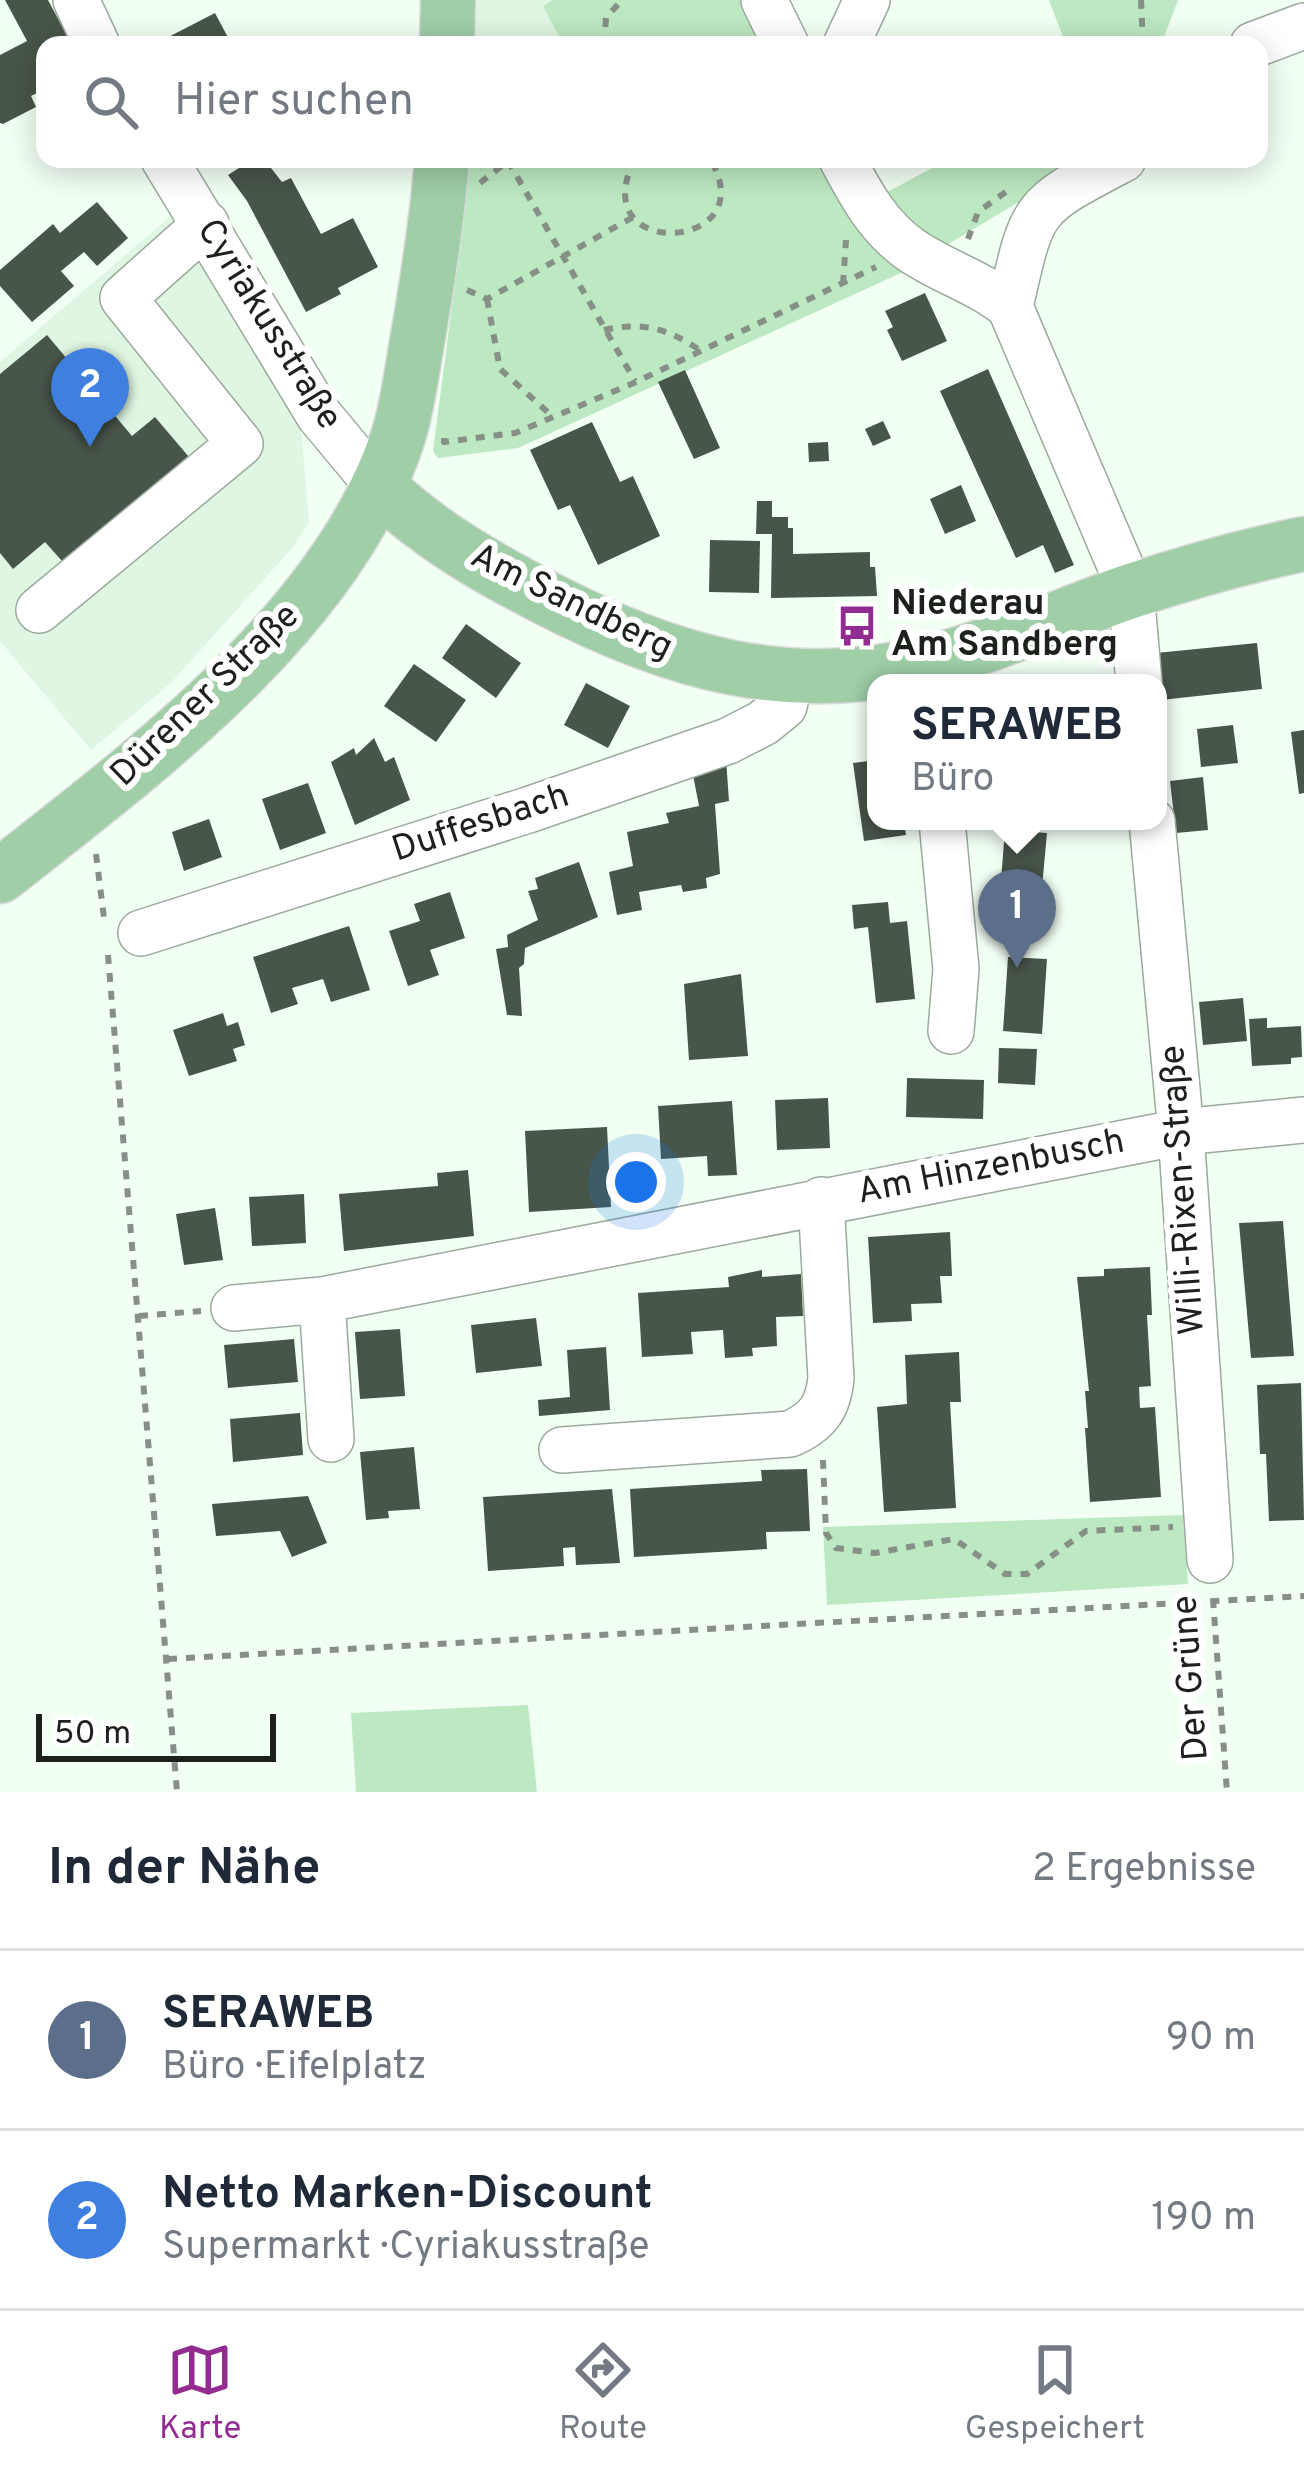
<!DOCTYPE html>
<html lang="de">
<meta charset="utf-8">
<style>
:root{--surface:#fff;--page:#f6f6f7;--text:#1f2937;--muted:#747a83;--line:#e0e1e3;--accent:#922c91}
body{margin:0;font-family:Overpass,sans-serif;background:var(--page);color:var(--text)}
.scale{position:absolute;left:36px;bottom:30px;width:240px;box-sizing:border-box;padding-left:12px;border:6px solid #1c211c;border-top:0;font-size:33px;line-height:42px;white-space:nowrap;color:#1c211c;-webkit-text-stroke:9px #fff;paint-order:stroke}
.you{position:absolute;left:636px;top:1182px;width:42px;height:42px;margin:-30px;border:9px solid #fff;border-radius:50%;background:#1a73e8;box-shadow:0 0 0 18px #1a73e833}
.badge{display:grid;place-items:center;width:78px;height:78px;border-radius:50%;background:var(--accent);color:#fff;font-size:39px;font-weight:700}
.pin{position:absolute;translate:-50% -99px;filter:drop-shadow(0 3px 6px #0008)}
.pin::after{content:'';position:absolute;top:63px;width:42px;height:36px;background:inherit;clip-path:polygon(0 0,100% 0,50% 100%)}
.popup{position:absolute;left:867px;top:674px;width:300px;height:156px;box-sizing:border-box;display:grid;place-content:center;border-radius:24px;background:var(--surface);filter:drop-shadow(0 3px 9px #0005);font-size:39px;white-space:nowrap;color:var(--muted)}
.popup b{font-size:45px;color:var(--text)}
.popup::after{content:'';position:absolute;left:50%;top:100%;margin-left:-24px;border:24px solid transparent;border-top-color:var(--surface)}
.list{margin:0;padding:0;list-style:none}
h2{display:flex;justify-content:space-between;align-items:center;height:156px;margin:0;padding:0 48px;font-size:51px}
h2 small{font-size:39px;font-weight:400;color:var(--muted)}
.list li{display:grid;grid-template-columns:78px 1fr auto;gap:36px;align-items:center;box-sizing:border-box;height:180px;padding:0 48px;border-top:3px solid var(--line)}
.list b{display:block;font-size:45px;white-space:nowrap}
.list p{margin:0;font-size:39px;white-space:nowrap;color:var(--muted)}
.list em{font-size:39px;font-style:normal;color:var(--muted)}
.icon{flex:none;width:66px;height:66px;fill:none;stroke:currentColor;stroke-width:2;stroke-linecap:round;stroke-linejoin:round}
.map{position:relative;flex:none;width:1304px;height:1792px;overflow:hidden}
.search{position:absolute;background:var(--surface);box-shadow:0 6px 30px #0003;left:36px;right:36px;top:36px;height:132px;display:flex;align-items:center;gap:30px;box-sizing:border-box;padding:0 42px;border-radius:24px;color:var(--muted);font-size:45px}
.sheet{height:516px;background:var(--surface)}
nav{display:flex;justify-content:space-around;align-items:center;box-sizing:border-box;height:168px;border-top:3px solid var(--line);background:var(--surface);font-size:33px;color:var(--muted)}
nav a{display:grid;justify-items:center;gap:6px}
nav .on{color:var(--accent)}
.map>svg:first-child{display:block}
.built{fill:#dff6e2}
.green{fill:#bce9c1}
.building{fill:#485549}
.lines{fill:none;stroke-linecap:round;stroke-linejoin:round}
.minor-casing{stroke:#9baa9d;stroke-width:48}
.major-casing{stroke:#dbdbdb;stroke-width:57}
.path{stroke:#879087;stroke-width:6;stroke-dasharray:9 9;stroke-linecap:butt}
.minor{stroke:#fff;stroke-width:45}
.major{stroke:#9fcea7;stroke-width:54}
.labels{text-anchor:middle;dominant-baseline:central;stroke-width:12;stroke-linejoin:round;paint-order:stroke}
.street-label{font-size:36px;fill:#1c211c;stroke:#fff}
.poi-label{font-size:36px;font-weight:bold;fill:#1c211c;stroke:#fff;text-anchor:start}
</style>
<div class="map">
<svg width="1304" height="1792" viewBox="0 0 1304 1792">
<rect width="100%" height="100%" fill="#f2fff3"/>
<path class="built" d="M468,0H553L543,6L560,39L550,45H468Z
M178,210L301,428L309,522L293,547L171,683L91,750L0,641V362Z"/>
<path class="green" d="M553,0H750L772,45H550L560,39L543,6Z
M1049,0H1178L1161,45H1066Z
M465,159H830L869,232L903,272L518,448L438,458L433,451L461,237Z
M949,159H1091L940,249L876,198Z
M1183,1515L1188,1584L827,1605L823,1527Z
M528,1705L537,1792H356L351,1713Z"/>
<path class="building" d="M5,0H48L72,45H45V89L31,96L36,107L3,124L0,123V55L27,41Z
M215,13L232,45H153Z
M253,159H264L282,182L291,178L321,234L353,218L378,267L338,288L341,294L306,312L247,201L228,175Z
M97,202L128,238L97,266L84,252L61,271L74,286L32,322L0,286V270L53,224L60,233Z
M925,293L947,341L902,361L887,330L893,327L885,311Z
M47,335L132,436L155,417L189,457L63,562L45,542L13,569L0,553V374Z
M988,369L1074,565L1055,573L1043,545L1016,558L940,391Z
M685,370L720,448L694,459L658,382Z
M883,421L891,438L873,446L865,429Z
M592,422L620,482L633,476L660,536L598,565L570,505L558,510L530,450Z
M828,442L829,461L809,462L808,443Z
M961,485L976,521L945,534L930,499Z
M757,501H772V517H788V528H793V554L870,552V567H875L877,596L771,598L772,534H756Z
M710,540L760,541L759,593L709,592Z
M466,624L521,663L496,698L442,658Z
M1257,643L1262,689L1161,700L1156,653Z
M414,664L466,700L436,742L384,706Z
M586,683L630,706L608,748L564,725Z
M1233,725L1238,763L1201,767L1197,729Z
M1304,730V793L1299,794L1291,732Z
M374,738L385,762L394,757L410,800L355,825L331,762L354,748L356,755Z
M726,759L729,801L715,804L720,874L706,878L707,888L683,892L681,885L639,892L642,910L617,915L609,872L633,866L627,832L669,823L666,813L699,806L692,770Z
M876,760V821H904L906,835L864,841L853,763Z
M1203,777L1208,830L1176,833L1170,781Z
M308,783L326,833L280,850L262,799Z
M209,819L222,857L184,871L172,832Z
M1005,830L1047,833L1040,909L999,905Z
M579,862L598,917L525,948L524,964L519,968L522,1016L507,1015L496,949L508,947L507,935L538,920L528,891L538,889L535,878Z
M450,892L465,938L430,950L439,975L408,986L389,931L420,921L414,904Z
M888,902L890,923L907,921L915,999L876,1003L868,927L854,929L852,905Z
M349,926L370,990L331,1002L323,979L292,988L298,1004L271,1013L253,957Z
M1008,957L1047,959L1042,1034L1003,1031Z
M741,974L748,1056L689,1060L684,984Z
M1243,998L1247,1041L1203,1045L1199,1002Z
M223,1013L227,1026L238,1022L245,1045L233,1049L237,1061L189,1076L173,1030Z
M1267,1018V1028L1301,1026L1302,1057L1291,1058V1064L1252,1066L1249,1019Z
M999,1048L1037,1049L1035,1085L998,1083Z
M907,1078L984,1080L983,1119L906,1117Z
M828,1098L830,1148L777,1150L775,1100Z
M732,1101L737,1175L708,1176L707,1156L661,1159L658,1106Z
M607,1127L611,1207L529,1212L525,1131Z
M468,1170L474,1236L344,1251L339,1194L438,1186L437,1173Z
M304,1194L306,1243L252,1246L249,1197Z
M215,1208L223,1260L184,1265L176,1214Z
M1283,1221L1294,1356L1251,1358L1239,1223Z
M950,1232L952,1276H940L942,1303L911,1304L912,1321L873,1323L868,1237Z
M1150,1267L1152,1315H1147L1151,1386L1139,1387L1140,1408L1155,1407L1161,1497L1090,1502L1085,1428H1088L1085,1391H1089L1077,1277L1104,1276V1269Z
M762,1270V1277L801,1274L803,1316L776,1317L777,1346L752,1348L753,1356L725,1358L723,1330L691,1332L693,1354L642,1357L638,1293L729,1287L728,1277Z
M536,1318L542,1366L476,1373L471,1325Z
M400,1329L405,1396L360,1399L355,1332Z
M294,1339L298,1382L228,1388L224,1345Z
M606,1347L610,1410L539,1416L538,1400L570,1397L567,1350Z
M959,1352L961,1402H950L956,1508L884,1512L877,1407L907,1404L905,1355Z
M1301,1383L1304,1520L1269,1521L1266,1454H1260L1257,1385Z
M300,1413L303,1455L233,1462L230,1419Z
M414,1447L420,1509L388,1511L389,1518L366,1520L360,1452Z
M807,1469L810,1531L766,1532L767,1549L634,1557L630,1489L762,1481L761,1470Z
M612,1489L620,1563L576,1565L575,1547L563,1548L564,1566L488,1571L483,1497Z
M308,1496L327,1543L292,1557L280,1531L216,1536L212,1504Z"/>
<g class="lines">
<g class="minor-casing">
<path id="minor" d="M76,0L97,45
M764,0L786,45
M846,45L867,0
M1253,45L1304,26
M164,159L319,415L378,486
M842,159C860,193 878,227 911,250C943,272 980,282 1010,307L1131,591L1139,683
M1010,307C1033,204 1030,208 1123,159
M39,610L240,444L123,298L206,224
M942,821L956,969L951,1031
M1152,821L1181,1132L1210,1560
M141,933L528,810L728,741L763,723L784,706L791,676
M322,1300L331,1439
M234,1308L322,1300L1181,1132L1304,1120
M562,1450L790,1434C817,1422 828,1408 831,1378L821,1200"/>
</g>
<g class="major-casing">
<path id="major" d="M447,45L448,0
M378,486C429,534 482,565 544,597C669,662 789,698 930,662C998,645 1062,615 1128,592C1185,573 1245,556 1304,544
M0,876C145,762 339,619 398,437C407,409 411,378 416,348C427,285 437,223 442,159"/>
</g>
<path class="path" d="M1141,0L1143,45
M604,45L606,18L622,0
M635,159C581,263 767,252 710,159
M508,161L635,381
M480,183L511,159
M968,239L978,212L1007,191
M843,284L846,240
M467,290L487,299L635,216
M487,299L500,369L551,415
M604,330C643,321 669,329 701,351
M444,438V442L515,433L636,382L876,267
M96,854L104,918
M108,955L177,1792
M139,1316L201,1311
M823,1460L826,1533L836,1548L875,1553L954,1539L1005,1574H1027L1086,1531L1173,1527
M1213,1599L1227,1792
M168,1659L1304,1596"/>
<use href="#minor" class="minor"/>
<use href="#major" class="major"/>
</g>
<defs>
<g id="bus-bare" transform="scale(3.24)"><path d="M-5-6H5V4H4V6H2V4H-2V6H-4V4H-5ZM-3.5-4V0h7V-4ZM-3.5 1.2v1.5H-2V1.2ZM2 1.2v1.5H3.5V1.2Z" fill="#922c91" stroke="#fff" stroke-width="2.5" paint-order="stroke"/></g>
</defs>
<g fill-rule="evenodd">
<use href="#bus-bare" x="857" y="626"/>
</g>
<g class="labels">
<g class="street-label">
<text transform="translate(268 325) rotate(58)">Cyriakusstraße</text>
<text transform="translate(571 603) rotate(26)">Am Sandberg</text>
<text transform="translate(206 696) rotate(-44)">Dürener Straße</text>
<text transform="translate(481 824) rotate(-18)">Duffesbach</text>
<text transform="translate(991 1168) rotate(-11)">Am Hinzenbusch</text>
<text transform="translate(1184 1190) rotate(-94)">Willi-Rixen-Straße</text>
<text transform="translate(1192 1678) rotate(-94)">Der Grüne</text>
</g>
<g class="poi-label">
<text x="891" y="605">Niederau<tspan x="891" dy="41">Am Sandberg</tspan></text>
</g>
</g>
</svg>
<div class="scale">50 m</div>
<div class="you"></div>
<div class="pin badge" style="left:1017px;top:968px;background:#5c6f8a">1</div>
<div class="popup"><b>SERAWEB</b>Büro</div>
<div class="pin badge" style="left:90px;top:447px;background:#3f7fe0">2</div>
<div class="search"><svg class="icon" aria-label="search" viewBox="0 0 24 24"><circle cx="10" cy="10" r="6"/><path d="M15 15l6 6"/></svg>Hier suchen</div>
</div>
<section class="sheet">
<h2>In der Nähe<small>2 Ergebnisse</small></h2>
<ul class="list">
<li><span class="badge" style="background:#5c6f8a">1</span><div><b>SERAWEB</b><p>Büro · Eifelplatz</p></div><em>90 m</em></li>
<li><span class="badge" style="background:#3f7fe0">2</span><div><b>Netto Marken-Discount</b><p>Supermarkt · Cyriakusstraße</p></div><em>190 m</em></li>
</ul>
</section>
<nav>
<a class="on"><svg class="icon" aria-label="map" viewBox="0 0 24 24"><path d="M3 6l6-2 6 2 6-2v14l-6 2-6-2-6 2zM9 4v14M15 6v14"/></svg>Karte</a>
<a><svg class="icon" aria-label="directions" viewBox="0 0 24 24"><path d="M12 3l9 9-9 9-9-9zM9 14v-3h6M13 9l2 2-2 2"/></svg>Route</a>
<a><svg class="icon" aria-label="saved" viewBox="0 0 24 24"><path d="M7 4h10v16l-5-4-5 4z"/></svg>Gespeichert</a>
</nav>
